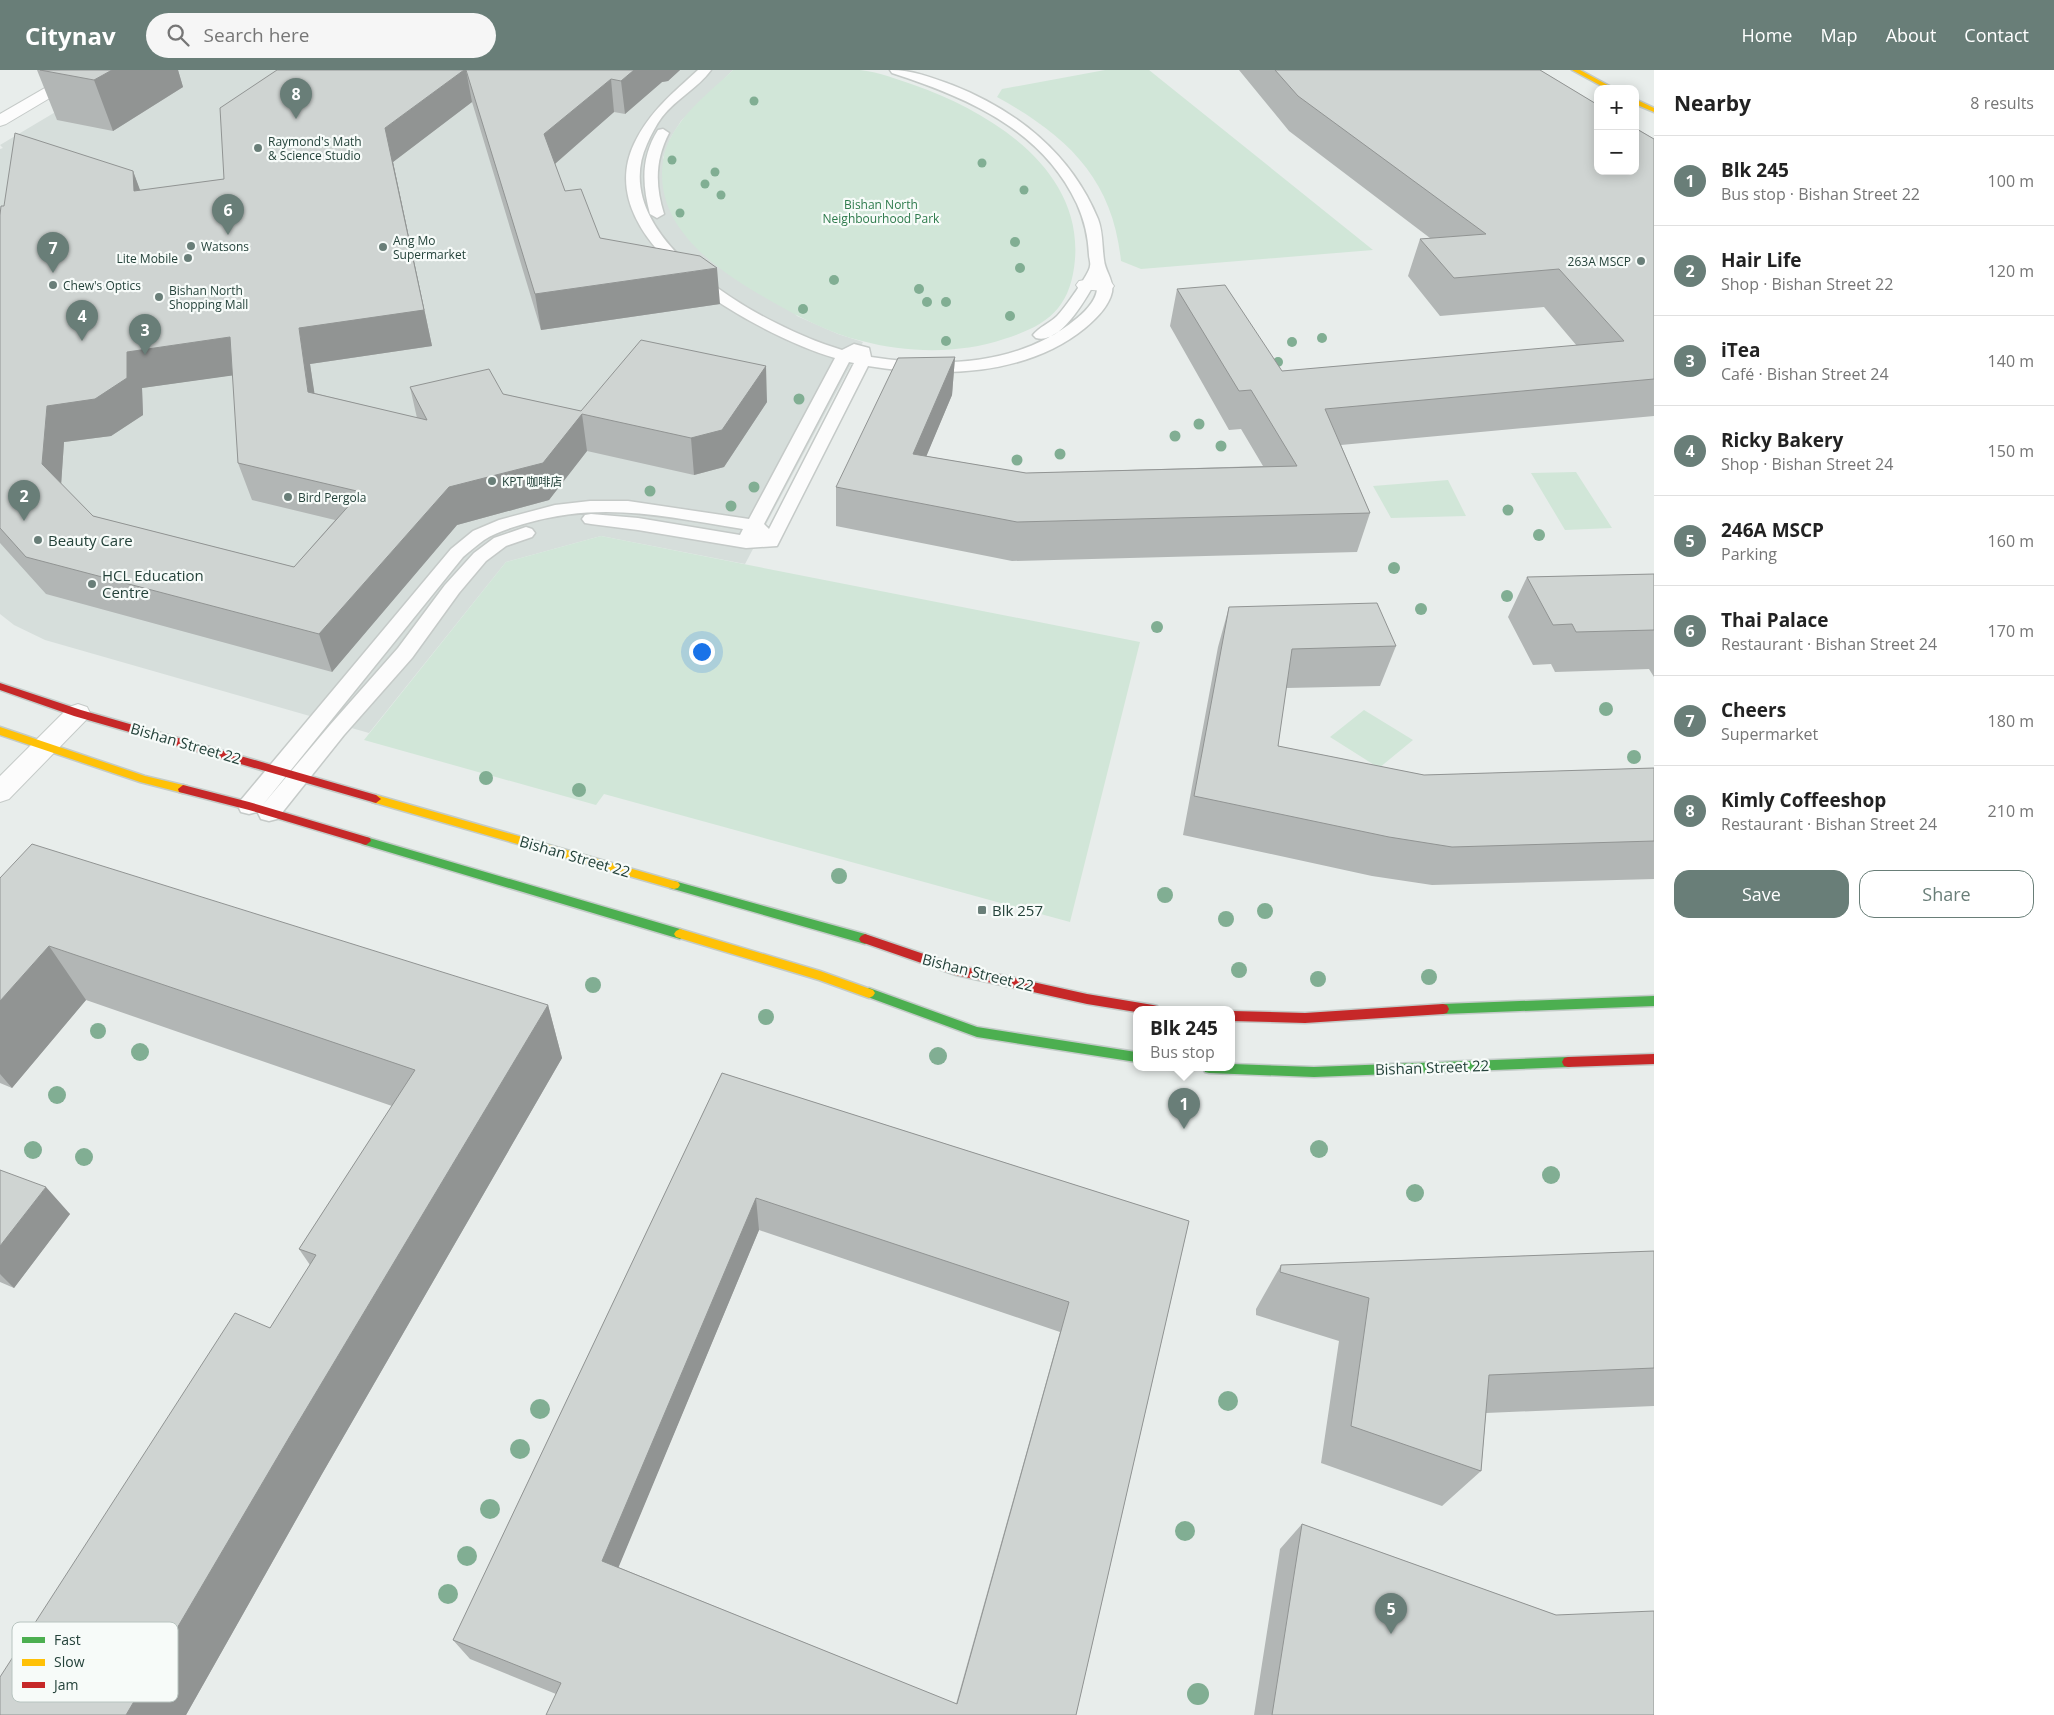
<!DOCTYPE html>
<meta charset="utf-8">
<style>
:root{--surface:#fff;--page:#f6f6f6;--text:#222;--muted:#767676;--line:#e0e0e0;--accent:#697e78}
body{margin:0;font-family:"Open Sans","Noto Sans SC",sans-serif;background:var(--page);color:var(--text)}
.controls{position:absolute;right:15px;top:15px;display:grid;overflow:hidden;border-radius:10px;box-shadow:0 2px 12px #0003}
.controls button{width:45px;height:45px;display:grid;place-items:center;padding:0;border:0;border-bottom:1px solid var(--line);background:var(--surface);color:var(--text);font:25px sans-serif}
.you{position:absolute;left:701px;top:581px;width:18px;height:18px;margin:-12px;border:4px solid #fff;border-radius:50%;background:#1a73e8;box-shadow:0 0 0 8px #1a73e833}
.badge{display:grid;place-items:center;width:32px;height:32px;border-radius:50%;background:var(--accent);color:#fff;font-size:16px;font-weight:700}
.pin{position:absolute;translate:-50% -41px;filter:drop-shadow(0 1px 2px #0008)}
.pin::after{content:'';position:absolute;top:26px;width:18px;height:15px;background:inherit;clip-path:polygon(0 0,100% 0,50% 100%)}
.popup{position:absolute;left:1133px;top:936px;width:102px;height:65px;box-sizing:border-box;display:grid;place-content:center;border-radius:10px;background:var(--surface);filter:drop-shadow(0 1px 4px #0005);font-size:16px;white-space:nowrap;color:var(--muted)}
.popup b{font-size:19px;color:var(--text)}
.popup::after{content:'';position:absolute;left:50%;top:100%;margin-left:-10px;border:10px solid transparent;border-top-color:var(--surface)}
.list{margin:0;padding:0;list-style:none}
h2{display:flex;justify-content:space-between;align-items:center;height:65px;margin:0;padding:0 20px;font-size:21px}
h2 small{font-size:16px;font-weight:400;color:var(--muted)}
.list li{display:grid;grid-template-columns:32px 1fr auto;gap:15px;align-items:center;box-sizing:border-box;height:90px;padding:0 20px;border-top:1px solid var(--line)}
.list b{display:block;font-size:19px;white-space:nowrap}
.list p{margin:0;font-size:16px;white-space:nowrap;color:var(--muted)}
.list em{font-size:16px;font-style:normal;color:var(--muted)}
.actions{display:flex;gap:10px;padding:15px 20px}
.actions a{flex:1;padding:11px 0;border:1px solid var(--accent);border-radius:15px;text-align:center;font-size:18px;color:var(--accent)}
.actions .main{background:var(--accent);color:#fff}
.icon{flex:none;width:28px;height:28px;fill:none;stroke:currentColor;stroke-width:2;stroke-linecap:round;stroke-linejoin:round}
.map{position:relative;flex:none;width:1654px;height:1645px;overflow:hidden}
header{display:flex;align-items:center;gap:30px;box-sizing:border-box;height:70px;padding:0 25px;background:var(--accent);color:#fff}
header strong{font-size:24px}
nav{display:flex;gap:28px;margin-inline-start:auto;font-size:18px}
.search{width:350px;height:45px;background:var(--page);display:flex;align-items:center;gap:12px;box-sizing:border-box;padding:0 18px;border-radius:28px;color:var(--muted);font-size:19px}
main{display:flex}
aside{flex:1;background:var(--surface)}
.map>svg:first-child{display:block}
.built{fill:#d6dedb}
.green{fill:#d1e6d8}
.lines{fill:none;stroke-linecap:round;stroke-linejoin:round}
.lane-casing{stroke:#c5cac8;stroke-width:3}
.street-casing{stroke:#c5cac8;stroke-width:2}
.fast-casing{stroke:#c3cbc8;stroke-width:3}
.slow-casing{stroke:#c3cbc8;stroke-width:3}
.jam-casing{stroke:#c3cbc8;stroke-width:3}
.lane{fill:#fcfcfc;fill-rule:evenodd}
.street{fill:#fcfcfc;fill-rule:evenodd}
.fast{fill:#4caf50;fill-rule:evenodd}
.slow{fill:#ffc107;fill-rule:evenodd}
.jam{fill:#c62828;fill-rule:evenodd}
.tree{fill:#81ae93}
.wall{fill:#b2b6b5;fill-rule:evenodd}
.shaded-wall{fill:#919493}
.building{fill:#cfd4d2;stroke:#919493;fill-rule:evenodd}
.poi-dot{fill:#697e78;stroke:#f7fbf9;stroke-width:2}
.labels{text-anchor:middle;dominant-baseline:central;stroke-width:4.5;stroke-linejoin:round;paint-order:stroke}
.far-poi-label{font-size:12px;fill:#24423a;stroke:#f7fbf9;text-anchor:start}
.far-park-label{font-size:12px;fill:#2d7a4b;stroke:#f7fbf9}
.poi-label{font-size:15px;fill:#24423a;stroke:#f7fbf9;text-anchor:start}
.street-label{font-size:15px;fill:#24423a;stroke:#f7fbf9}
.key{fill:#f7fbf9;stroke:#b8c4c0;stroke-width:1}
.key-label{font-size:14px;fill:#24423a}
</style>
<header>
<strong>Citynav</strong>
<div class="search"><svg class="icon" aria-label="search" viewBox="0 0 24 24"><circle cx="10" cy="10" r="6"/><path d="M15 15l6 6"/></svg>Search here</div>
<nav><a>Home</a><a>Map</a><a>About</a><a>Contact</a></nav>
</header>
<main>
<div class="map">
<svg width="1654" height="1645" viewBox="0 0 1654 1645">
<rect width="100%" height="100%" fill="#e8edeb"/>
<path class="built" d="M126,0H733L681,51L671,67L663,88L797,246L838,264L863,272L745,494L601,466L506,492L369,663L45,570L14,555L0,544V79L3,78L0,75Z"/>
<path class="green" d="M733,0C762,0 792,0 821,0C834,0 848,0 860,0C878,2 897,9 914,15C988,41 1082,97 1075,189C1071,237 1049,255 1004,269C960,284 907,283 862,271C829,263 799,247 771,231C720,202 653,159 663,91C669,52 707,25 733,0Z
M1105,0H1149L1373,180L1141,199L1121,191C1113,108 1066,65 997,27L1002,19Z
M1576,402L1612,458L1565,460L1531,403Z
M1448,410L1466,446L1391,448L1373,416Z
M601,466L1140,572L1070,852L604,724L596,735L364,670L506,492Z
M1364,640L1413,670L1379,698L1330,667Z"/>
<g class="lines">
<g class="lane-casing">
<path id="lane" d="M698,0H711C698,18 676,29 662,47C656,55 651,65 647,74C603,170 769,259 842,280L854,274L869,278L871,287C941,298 1019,296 1076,249C1087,240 1101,226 1096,211C1086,228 1061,275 1036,268L1033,265C1039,257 1050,253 1057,246C1063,240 1090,203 1090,196C1091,193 1089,188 1089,185C1088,166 1085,152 1077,134C1042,59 966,27 892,3L890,0C913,0 930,7 952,15C1016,40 1071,83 1098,149C1103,162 1102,176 1104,190C1105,201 1114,210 1112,222C1109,236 1096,249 1085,258C1026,306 940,308 868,296L777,476L746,478L638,460L591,454L585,453L582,449L585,445L591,444L638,448L740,465L743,459C665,447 605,431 527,453C513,457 496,462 484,470C477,475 470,481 463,487L257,742L249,744L241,742L238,736L241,730L451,479L473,461L499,450L555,435L590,431H628L749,449L835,288C761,266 587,174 634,74C649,42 673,23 698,0ZM849,292L854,293L769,459L764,454Z
M663,59L669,63C655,90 655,115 664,144L657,148L650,144C642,114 641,87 658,60Z
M526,457L532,459L535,463L532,467L506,476L486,491L459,523L412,588L344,665L277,749L269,751L261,749L258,743L261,737L330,655L398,578L445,515L474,483L494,468Z"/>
</g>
<g class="street-casing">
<path id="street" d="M76,0H94L92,3L6,54L0,56V44Z
M1085,210L1111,212L1114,216L1111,220L1105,221L1079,219L1076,215L1079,211Z
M78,634L87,637L90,643L87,649L9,729L0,732V706L69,637Z"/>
</g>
<g class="fast-casing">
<path id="fast" d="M366,767L680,859L684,861L686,864L684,867L680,869L362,774L361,771Z
M674,811L865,864L869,866L871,869L869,872L865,874L670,818L668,815L670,812Z
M869,918L977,957L1136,982V992L977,967L865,926L863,923L865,920Z
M1654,926V936L1443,944L1439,943L1437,939L1439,935L1443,934Z
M1568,987L1572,988L1574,992L1572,996L1568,997L1314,1007L1209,1003L1205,1002L1203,998H1232V994L1314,997Z"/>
</g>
<g class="slow-casing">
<path id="slow" d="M1572,0H1580L1615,19H1607Z
M1635,29L1654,38V42L1635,34Z
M0,657L145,706L187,716L188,719L183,723L140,712L0,665Z
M376,725L674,811L678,812L680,815L678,818L674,819L372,732L371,729L372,726Z
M680,859L820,901L873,920L875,923L873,926L869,928L819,910L676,867L674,864L676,861Z"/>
</g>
<g class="jam-casing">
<path id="jam" d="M0,613L81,640L376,725L381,729L376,733L74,646L0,620Z
M183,715L249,732L370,768L371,771L366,775L249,740L179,722L178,719Z
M865,864L956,895L1087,924L1153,935L1157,936L1159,940H1136V942L1087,934L956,905L861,872L859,869L861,866Z
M1443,934L1447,935L1449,939L1447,943L1443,944L1305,953L1232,951V941L1305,943Z
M1654,984V994L1568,997L1564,996L1562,992L1564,988L1568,987Z"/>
</g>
<use href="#lane" class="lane"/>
<use href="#street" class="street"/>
<use href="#fast" class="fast"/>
<use href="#slow" class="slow"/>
<use href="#jam" class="jam"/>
</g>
<g class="tree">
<circle cx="754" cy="31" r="4.5"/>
<circle cx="672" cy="90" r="4.5"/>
<circle cx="982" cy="93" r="4.5"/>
<circle cx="715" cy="102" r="4.5"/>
<circle cx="705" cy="114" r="4.5"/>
<circle cx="1024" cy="120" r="4.5"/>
<circle cx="721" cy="125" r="4.5"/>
<circle cx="680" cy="143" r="4.5"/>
<circle cx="1015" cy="172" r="5"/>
<circle cx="1020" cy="198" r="5"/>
<circle cx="834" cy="210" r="5"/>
<circle cx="919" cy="219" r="5"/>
<circle cx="927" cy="232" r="5"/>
<circle cx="946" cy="232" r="5"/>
<circle cx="803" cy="239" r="5"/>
<circle cx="1010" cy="246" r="5"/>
<circle cx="1322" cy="268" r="5"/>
<circle cx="946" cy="271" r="5"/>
<circle cx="1292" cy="272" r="5"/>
<circle cx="1278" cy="292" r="5"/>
<circle cx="799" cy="329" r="5.5"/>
<circle cx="1199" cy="354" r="5.5"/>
<circle cx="1175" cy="366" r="5.5"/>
<circle cx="1221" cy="376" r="5.5"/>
<circle cx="1060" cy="384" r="5.5"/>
<circle cx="1017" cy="390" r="5.5"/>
<circle cx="754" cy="417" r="5.5"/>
<circle cx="650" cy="421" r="5.5"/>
<circle cx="731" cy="436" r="5.5"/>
<circle cx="1508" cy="440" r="5.5"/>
<circle cx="1539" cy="465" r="6"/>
<circle cx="1394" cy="498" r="6"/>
<circle cx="1507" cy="526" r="6"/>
<circle cx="1421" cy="539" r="6"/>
<circle cx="1157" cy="557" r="6"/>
<circle cx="1606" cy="639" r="7"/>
<circle cx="1634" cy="687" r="7"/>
<circle cx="486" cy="708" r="7"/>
<circle cx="579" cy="720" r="7"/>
<circle cx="839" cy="806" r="8"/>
<circle cx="1165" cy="825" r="8"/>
<circle cx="1265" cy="841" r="8"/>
<circle cx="1226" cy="849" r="8"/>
<circle cx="1239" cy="900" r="8"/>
<circle cx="1429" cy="907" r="8"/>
<circle cx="1318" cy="909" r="8"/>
<circle cx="593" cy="915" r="8"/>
<circle cx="766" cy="947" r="8"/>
<circle cx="98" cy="961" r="8"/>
<circle cx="140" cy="982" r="9"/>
<circle cx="938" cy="986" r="9"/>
<circle cx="57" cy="1025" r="9"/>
<circle cx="1319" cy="1079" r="9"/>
<circle cx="33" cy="1080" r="9"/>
<circle cx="84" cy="1087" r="9"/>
<circle cx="1551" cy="1105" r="9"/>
<circle cx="1415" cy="1123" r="9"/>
<circle cx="1228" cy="1331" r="10"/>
<circle cx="540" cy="1339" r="10"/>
<circle cx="520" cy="1379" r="10"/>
<circle cx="490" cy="1439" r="10"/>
<circle cx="1185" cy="1461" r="10"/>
<circle cx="467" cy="1486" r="10"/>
<circle cx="448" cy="1524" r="10"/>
<circle cx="1198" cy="1624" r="11"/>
</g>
<path class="wall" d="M37,0H178L183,17L113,61L57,50Z
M277,0H680L668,11L662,12L625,44L614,42L555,94L565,121L600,168L720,234L541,260L472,32L393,92L432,276L310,294L314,323L417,348L410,317L503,324L581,341L767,332L724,397L694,405L587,381L549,430L457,455L332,602L46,524L0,473V145L4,136L133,101L140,121L224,109ZM233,305L238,393L252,430L335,450L294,497L93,446L61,414L64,372L111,366L143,345L142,318Z
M1239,0H1540L1654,69V346L1341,375L1370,443L1357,482L1012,491L836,456V417L955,287L952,325L926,386L1026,403L1263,396L1241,359L1229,360L1170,256L1177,219L1282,301L1577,276L1544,237L1440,246L1408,206L1420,169L1430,168L1289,61Z
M1654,504V607L1649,599L1555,602L1551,594L1533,595L1508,547L1527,507Z
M1229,537L1396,576L1380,616L1286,618L1278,676L1424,705L1654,698V809L1432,815L1372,806L1183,765L1218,577Z
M0,808L548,935L562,988L322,1404L186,1645H0L270,1258L310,1195L299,1179L392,1036L86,930L12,1018L0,1013Z
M722,1003L1189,1151L1076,1645L556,1624L470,1589L453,1570ZM759,1160L1060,1262L956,1634L618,1497Z
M0,1100L70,1144L14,1218L0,1212Z
M1654,1181V1336L1486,1343L1481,1401L1442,1436L1321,1393L1339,1271L1256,1245V1239L1281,1195Z
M1302,1454L1556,1545L1654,1645H1254L1280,1479Z"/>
<path class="shaded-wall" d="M112,0H178L183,17L113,61L94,10Z
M464,0H466L472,32L393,92L432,276L310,294L320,359L308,322L299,258L385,58Z
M634,0H680L668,11L662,12L625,44L621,11Z
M611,9L614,42L549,99L544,64Z
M133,101L146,136L134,121Z
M717,198L720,234L541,260L535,224Z
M230,267L243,304L142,318L143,345L111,366L64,372L60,431L42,394L47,336L127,282Z
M955,287L952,325L911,423L913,384Z
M766,296L767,332L724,397L694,405L691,368Z
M582,344L587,381L549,430L457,455L332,602L319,564L449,417Z
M49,876L86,930L12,1018L0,1004V931Z
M548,935L562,988L322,1404L186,1645H126L290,1366Z
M46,1117L70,1144L14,1218L0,1204V1176Z
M756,1128L759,1160L612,1513L602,1491Z"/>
<path class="building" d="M40,0H112L94,10Z
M277,0H464L385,58L424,240L299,258L308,322L427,350L410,317L489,299L503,324L581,341L641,270L766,296L722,360L691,368L582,344L543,393L449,417L319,564L26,487L0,458V145L1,136H4L15,63L133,101L134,121L224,109L220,38ZM230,267L238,393L361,422L294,497L93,446L42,394L47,336L95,329L127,308V282Z
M466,0H634L621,11L611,9L544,64L565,121L581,119L600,168L700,186L717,198L535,224Z
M1275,0H1540L1598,35V101H1635V58L1654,69V309L1325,339L1370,443L1017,452L836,417L898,288L955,287L913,384L1026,403L1297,396L1251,320L1239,321L1177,219L1225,215L1282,301L1624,271L1559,199L1454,208L1420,169L1486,164L1298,26Z
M1654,504V560L1576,562L1572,554L1553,555L1527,507Z
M1377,533L1396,576L1292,579L1278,676L1424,705L1654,698V771L1452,777L1389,767L1194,726L1229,537Z
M32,774L548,935L290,1366L126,1645H0V1607L235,1243L270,1258L316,1185L299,1179L415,1000L49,876L0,931V808Z
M722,1003L1189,1151L1076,1645H546L561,1613L453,1570ZM756,1128L1069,1232L957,1634L602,1491Z
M0,1100L46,1117L0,1176Z
M1654,1181V1298L1489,1305L1481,1401L1351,1356L1369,1228L1280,1202L1281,1195Z
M1302,1454L1556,1545L1654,1541V1645H1272Z"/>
<g class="poi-dot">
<circle cx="258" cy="78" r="5"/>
<circle cx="191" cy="176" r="5"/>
<circle cx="383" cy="177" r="5"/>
<circle cx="188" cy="188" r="5"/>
<circle cx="1641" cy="191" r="5"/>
<circle cx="53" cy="215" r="5"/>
<circle cx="159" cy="227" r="5"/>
<circle cx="492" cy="411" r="5"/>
<circle cx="288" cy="427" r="5"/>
<circle cx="38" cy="470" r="5"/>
<circle cx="92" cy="514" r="5"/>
<rect x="977" y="835" width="10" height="10" rx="2.5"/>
</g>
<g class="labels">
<g class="far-poi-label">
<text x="268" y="71">Raymond's Math<tspan x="268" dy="14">&amp; Science Studio</tspan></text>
<text x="393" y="170">Ang Mo<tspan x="393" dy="14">Supermarket</tspan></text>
<text x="201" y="176">Watsons</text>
<text x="178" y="188" text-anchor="end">Lite Mobile</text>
<text x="1631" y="191" text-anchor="end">263A MSCP</text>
<text x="63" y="215">Chew's Optics</text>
<text x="169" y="220">Bishan North<tspan x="169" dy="14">Shopping Mall</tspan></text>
<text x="502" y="411">KPT 咖啡店</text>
<text x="298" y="427">Bird Pergola</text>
</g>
<g class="far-park-label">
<text x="881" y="134">Bishan North<tspan x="881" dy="14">Neighbourhood Park</tspan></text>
</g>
<g class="poi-label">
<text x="48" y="470">Beauty Care</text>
<text x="102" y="505">HCL Education<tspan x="102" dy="17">Centre</tspan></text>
<text x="992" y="840">Blk 257</text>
</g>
<g class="street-label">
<text transform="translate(186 673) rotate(16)">Bishan Street 22</text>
<text transform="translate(575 786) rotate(16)">Bishan Street 22</text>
<text transform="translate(978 902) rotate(14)">Bishan Street 22</text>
<text transform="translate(1432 997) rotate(-2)">Bishan Street 22</text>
</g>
</g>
<rect x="12" y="1552" width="166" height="80" rx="8" class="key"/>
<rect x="22" y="1567" width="23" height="6" fill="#4caf50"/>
<rect x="22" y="1589" width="23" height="7" fill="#ffc107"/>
<rect x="22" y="1612" width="23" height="6" fill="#c62828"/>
<g class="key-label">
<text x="54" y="1575">Fast</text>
<text x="54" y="1597">Slow</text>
<text x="54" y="1620">Jam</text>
</g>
</svg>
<div class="controls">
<button>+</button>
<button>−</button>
</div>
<div class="you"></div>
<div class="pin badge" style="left:1184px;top:1059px">1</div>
<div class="popup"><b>Blk 245</b>Bus stop</div>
<div class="pin badge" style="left:24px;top:451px">2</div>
<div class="pin badge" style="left:145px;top:285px">3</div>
<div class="pin badge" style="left:82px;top:271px">4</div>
<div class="pin badge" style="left:1391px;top:1564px">5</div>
<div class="pin badge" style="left:228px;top:165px">6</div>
<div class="pin badge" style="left:53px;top:203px">7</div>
<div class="pin badge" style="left:296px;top:49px">8</div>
</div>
<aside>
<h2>Nearby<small>8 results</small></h2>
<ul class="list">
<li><span class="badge">1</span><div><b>Blk 245</b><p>Bus stop · Bishan Street 22</p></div><em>100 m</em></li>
<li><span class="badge">2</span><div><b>Hair Life</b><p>Shop · Bishan Street 22</p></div><em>120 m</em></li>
<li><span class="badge">3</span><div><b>iTea</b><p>Café · Bishan Street 24</p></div><em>140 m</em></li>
<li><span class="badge">4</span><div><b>Ricky Bakery</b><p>Shop · Bishan Street 24</p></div><em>150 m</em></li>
<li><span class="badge">5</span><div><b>246A MSCP</b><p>Parking</p></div><em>160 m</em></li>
<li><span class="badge">6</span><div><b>Thai Palace</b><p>Restaurant · Bishan Street 24</p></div><em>170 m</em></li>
<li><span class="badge">7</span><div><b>Cheers</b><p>Supermarket</p></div><em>180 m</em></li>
<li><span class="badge">8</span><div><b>Kimly Coffeeshop</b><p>Restaurant · Bishan Street 24</p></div><em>210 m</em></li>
</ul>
<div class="actions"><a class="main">Save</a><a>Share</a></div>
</aside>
</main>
